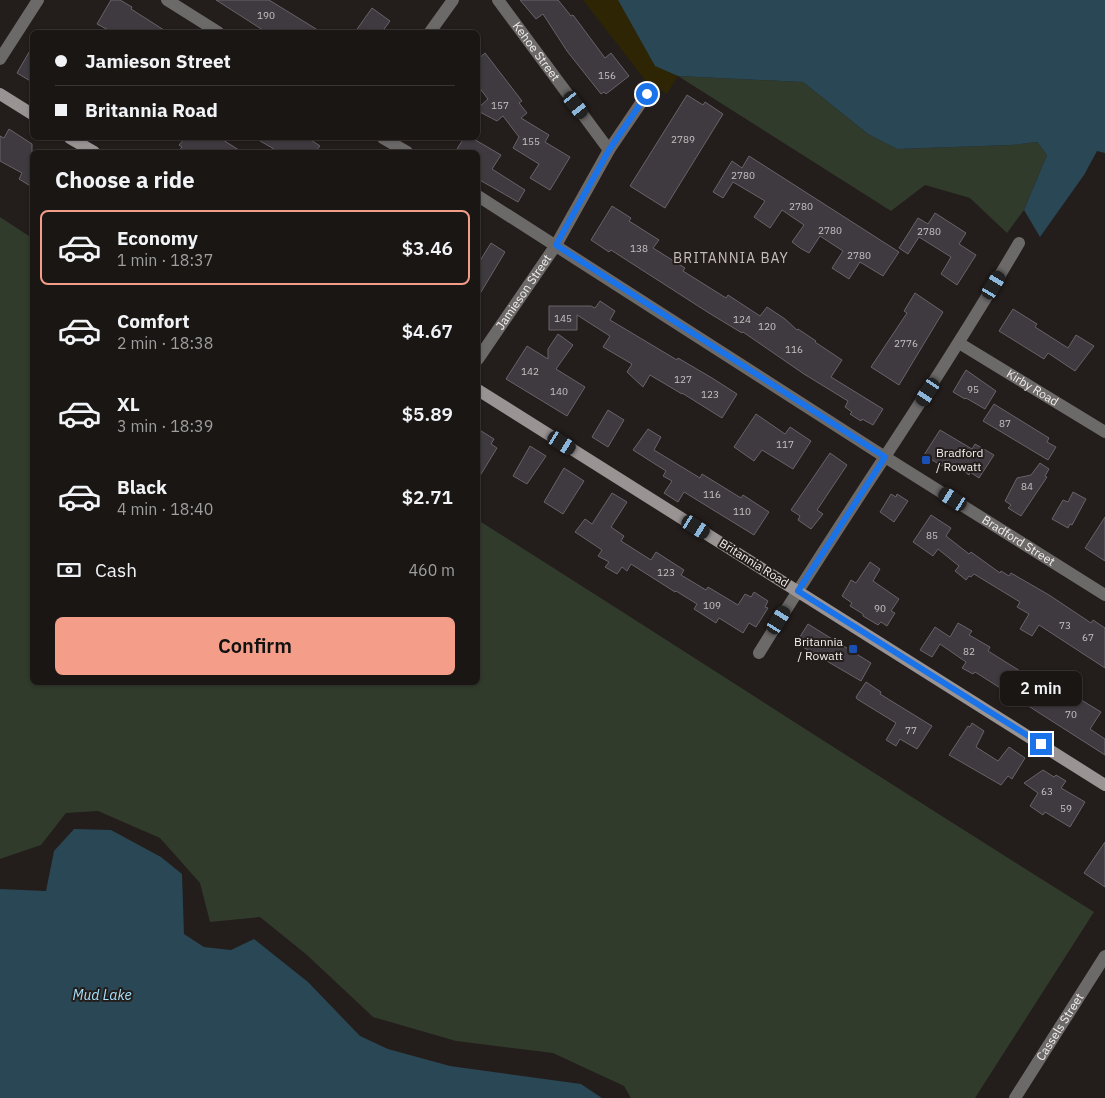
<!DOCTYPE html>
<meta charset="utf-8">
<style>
:root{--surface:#1a1614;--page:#231f1d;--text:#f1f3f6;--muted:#9f9fa0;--line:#383534;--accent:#f49e89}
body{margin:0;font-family:"IBM Plex Sans",sans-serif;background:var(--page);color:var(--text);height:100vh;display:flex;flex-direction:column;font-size:19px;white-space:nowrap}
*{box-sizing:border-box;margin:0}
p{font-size:16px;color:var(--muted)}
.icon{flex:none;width:28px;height:28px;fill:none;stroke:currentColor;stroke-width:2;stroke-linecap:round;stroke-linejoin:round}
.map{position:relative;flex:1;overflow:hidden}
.drawer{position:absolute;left:30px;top:150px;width:450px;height:535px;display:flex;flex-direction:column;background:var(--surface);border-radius:8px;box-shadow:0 1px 4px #0004,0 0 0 1px var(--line)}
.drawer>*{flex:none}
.hud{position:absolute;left:30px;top:30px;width:450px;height:110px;border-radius:8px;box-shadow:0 1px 4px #0004,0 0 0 1px var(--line);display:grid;align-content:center;height:110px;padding:0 25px;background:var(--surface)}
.end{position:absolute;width:22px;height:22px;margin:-11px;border:6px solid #1a73e8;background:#fff;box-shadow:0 0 0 2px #fff}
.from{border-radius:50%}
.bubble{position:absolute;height:35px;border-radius:8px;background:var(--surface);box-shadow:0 1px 4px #0004,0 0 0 1px var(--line);font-size:16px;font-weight:600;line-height:35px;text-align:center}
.car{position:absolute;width:15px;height:30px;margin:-15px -8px;border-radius:6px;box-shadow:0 0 4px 1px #0007;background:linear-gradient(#222 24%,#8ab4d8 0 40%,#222 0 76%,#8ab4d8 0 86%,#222 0)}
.hud b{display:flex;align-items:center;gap:18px;height:48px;font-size:19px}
.hud b+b{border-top:1px solid var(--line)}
.hud i{width:12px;height:12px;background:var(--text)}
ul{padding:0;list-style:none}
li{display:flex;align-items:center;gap:15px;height:75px;margin:0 10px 8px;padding:0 15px;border:2px solid transparent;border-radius:8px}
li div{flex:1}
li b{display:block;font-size:19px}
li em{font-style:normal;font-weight:600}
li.active{border-color:var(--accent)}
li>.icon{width:45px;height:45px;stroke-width:1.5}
h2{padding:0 25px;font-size:22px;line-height:60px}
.pay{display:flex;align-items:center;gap:12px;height:55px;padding:0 25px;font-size:19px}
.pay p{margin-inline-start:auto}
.primary-button{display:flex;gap:10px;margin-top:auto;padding:10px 25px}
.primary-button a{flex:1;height:58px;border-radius:8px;background:var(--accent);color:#111;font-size:20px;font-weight:600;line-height:58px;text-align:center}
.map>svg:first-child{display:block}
.green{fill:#303b2b}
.sand{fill:#2d2504}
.water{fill:#294754}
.building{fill:#3e3a40;stroke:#676369}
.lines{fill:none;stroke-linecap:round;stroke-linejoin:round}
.street{stroke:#6c6969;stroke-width:12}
.secondary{stroke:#999394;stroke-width:12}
.route{stroke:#1a73e8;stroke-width:6}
.transit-dot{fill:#1a4fb4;stroke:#231d1b;stroke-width:2}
.labels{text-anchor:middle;stroke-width:4;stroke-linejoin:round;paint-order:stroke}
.number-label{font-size:10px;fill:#c6c2c2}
.street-label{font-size:12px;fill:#f4efed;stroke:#231d1b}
.poi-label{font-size:12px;fill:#f4efed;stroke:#231d1b;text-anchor:start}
.neighbourhood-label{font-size:14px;letter-spacing:1px;fill:#c6bebb;stroke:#231d1b}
.water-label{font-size:14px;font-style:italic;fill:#a5e2fd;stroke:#231d1b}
</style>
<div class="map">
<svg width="1105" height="1098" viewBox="0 0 1105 1098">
<rect width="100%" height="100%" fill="#231d1b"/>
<path class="green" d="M678,76L803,82L868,134L897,149L1011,145L1037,142L1047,155L1024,210L1007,233L970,198L925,185L891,211Z
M0,217L32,238V682H478V520C683,650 888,783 1094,912L975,1098H631L624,1086L553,1053L456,1041L373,1017L307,955L260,917L210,922L200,883L160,838L98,811L66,813L41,845L0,859Z"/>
<path class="sand" d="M583,0H618L655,66L678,76L667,94L645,80Z"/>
<path class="water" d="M618,0H1105V153L1097,151L1084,175L1040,237L1024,210L1047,155L1037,142L1011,145L897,149L868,134L803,82L678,76L655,66Z
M74,829L111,830L161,857L182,874L184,934L204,947L231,950L254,939L308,982L360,1036L388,1049L450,1066L581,1084L602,1098H0V889L46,891L54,851Z"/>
<path class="building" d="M111,0H120L132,7L131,9L167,32H112L97,24Z
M216,0H269L321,32H266Z
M520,0H558L571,16L573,15L605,58L611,53L629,76L606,94L604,92L601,94L567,51L543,14L536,19Z
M372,8L390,21L382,32H355Z
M32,47V82L17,73Z
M485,53L522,101L519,103L527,113L521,118L549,135L545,142L570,157L550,190L530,178L539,164L513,148L519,137L503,116L497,121L478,111V108L488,99L478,86V59Z
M687,95L703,105L705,102L723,114L665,208L630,186Z
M9,129L32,144V187L19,179L22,173L0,161V136L4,138Z
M185,138H220L242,152H178L182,147L179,145Z
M255,138H308L320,146L315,152H279Z
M464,138H472L501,155L492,169L525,190L518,202L478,179V152H455Z
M749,156L899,252L883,276L860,262L849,279L832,268L843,251L820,236L809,253L800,248L792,242L804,225L782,210L770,228L754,217L765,201L733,182L723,198L713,192L732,161L742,168Z
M612,206L631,218L629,221L659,240L653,248L685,268L683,271L726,298L728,295L760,316L767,307L785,319L797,330L798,329L816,341L815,342L842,360L831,377L883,409L873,425L862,419L861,421L850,414L852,412L845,407L848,401L804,374L743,332L742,333L709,313L611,250L609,252L591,240Z
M935,213L966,233L959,244L976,255L957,285L941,274L951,257L919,237L908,254L899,248L918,218L928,224Z
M491,243L505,252L478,297V264Z
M915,293L943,312L899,385L871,367L907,313L904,311Z
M600,301L615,311L610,320L677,360L678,358L712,378L737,394L722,418L682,393V394L650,375L643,387L627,372L632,364L603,347L610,336L577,315V330H549V306H591L595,308Z
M1013,309L1037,324L1035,327L1068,348L1076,335L1094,346L1075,371L1048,353L1044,359L999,331Z
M558,334L573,345L556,369L585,387L567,416L506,379L527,346L548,359V349Z
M966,370L996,391L985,409L966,398L965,399L953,392Z
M994,404L1049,438L1047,442L1056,447L1048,460L983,421Z
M608,410L624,420L608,447L592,437Z
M756,414L785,434L790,427L811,441L793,469L762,450L754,461L734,447Z
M478,429L494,439L491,444L497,448L478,479Z
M648,429L661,437L654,450L700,478L702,474L741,498L743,495L769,512L754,535L684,492L678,502L664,493L672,481L663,476L666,471L633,450Z
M940,430L972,449L975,444L994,455L979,478L970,472L969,475L960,468L958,471L944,463L942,466L924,455Z
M530,446L546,456L527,484L513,476Z
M830,453L847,465L817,510L823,514L811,529L798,520L800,516L791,510Z
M1040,463L1049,469L1045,476L1047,477L1021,516L1008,508L1011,505L1005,501L1017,478L1031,475Z
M564,468L584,481L563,514L544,502Z
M1073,492L1086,499L1072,525L1070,524L1068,528L1052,519L1063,500L1068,502Z
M612,493L627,502L611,527L624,536L621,541L651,560L656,552L684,570L681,575L706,590L708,587L738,605L745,594L751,597L754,592L768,601L765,607L768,608L756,627L749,623L743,633L719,618L716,623L694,609L697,604L676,591L675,592L631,564L627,571L622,567L617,574L605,567L609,562L598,556L602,550L575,532L585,519L592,524Z
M891,494L896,497L897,494L908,501L894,522L880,512Z
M931,515L951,528L946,536L969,554L971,552L1000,573L1001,571L1009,576L1011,573L1049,595L1091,623L1093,620L1105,628V668L1039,625L1032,636L1020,629L1029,614L1017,607L1020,602L974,574L971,577L969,576L966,580L955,571L959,566L938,549L933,556L913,542Z
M1105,517V561L1085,548Z
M870,562L880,569L873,581L899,599L891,611L895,613L887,626L881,622L878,625L863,616V614L850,606L852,603L842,596L851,580L856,583Z
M958,623L972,631L969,635L990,647L988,651L1033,679L1037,673L1101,712L1090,729L1105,739V755L994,684L975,672L973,674L962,668L966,662L940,644L932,657L920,650L935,627L950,637Z
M808,624L871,663L861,681L796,643Z
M866,682L881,692L880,694L932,726L917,749L900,739L896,746L886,740L896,723L857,699L856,697Z
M972,723L984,731L976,747L998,761L1009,747L1025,758L1012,779L1008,776L1001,785L949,755L968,726L970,727Z
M1043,770L1054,777L1056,775L1066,781L1061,788L1085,802L1070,827L1045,812L1043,815L1030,806L1038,793L1024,783Z
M1105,842V887L1084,873Z"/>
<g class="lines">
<g class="street">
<path d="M167,0L218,32"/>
<path id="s1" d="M498,0L609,150"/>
<path d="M430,32L453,0"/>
<path d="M0,59L38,0"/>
<path d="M383,138L407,152"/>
<path id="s2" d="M478,196L885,457L1105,595"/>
<path id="s3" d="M959,343L1105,432"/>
<path id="s4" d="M478,359L556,245L609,150L647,94"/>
<path d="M759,653C844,515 937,383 1019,243"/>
<path id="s5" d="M1015,1098L1105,956"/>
</g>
<path class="secondary" d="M0,94L32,114
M70,138L94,152
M478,390L1105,785"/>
</g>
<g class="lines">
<path class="route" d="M647,94L609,150L556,245L885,457L798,591L1041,744"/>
</g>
<g class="transit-dot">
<rect x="921" y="455" width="10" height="10" rx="2.5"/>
<rect x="848" y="644" width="10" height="10" rx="2.5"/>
</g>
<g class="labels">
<g class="number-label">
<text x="266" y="19">190</text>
<text x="607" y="79">156</text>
<text x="500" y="109">157</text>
<text x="683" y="143">2789</text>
<text x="531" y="145">155</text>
<text x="743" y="179">2780</text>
<text x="801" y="210">2780</text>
<text x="830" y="234">2780</text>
<text x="929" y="235">2780</text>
<text x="639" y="252">138</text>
<text x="859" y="259">2780</text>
<text x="563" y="322">145</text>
<text x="742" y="323">124</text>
<text x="767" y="330">120</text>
<text x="906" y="347">2776</text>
<text x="794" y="353">116</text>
<text x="530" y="375">142</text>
<text x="683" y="383">127</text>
<text x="973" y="393">95</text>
<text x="559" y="395">140</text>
<text x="710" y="398">123</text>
<text x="1005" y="427">87</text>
<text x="785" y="448">117</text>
<text x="1027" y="490">84</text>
<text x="712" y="498">116</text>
<text x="742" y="515">110</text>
<text x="932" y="539">85</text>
<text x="666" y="576">123</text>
<text x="712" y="609">109</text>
<text x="880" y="612">90</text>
<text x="1065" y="629">73</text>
<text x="1088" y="641">67</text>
<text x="969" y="655">82</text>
<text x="1071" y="718">70</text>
<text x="911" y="734">77</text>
<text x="1047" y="795">63</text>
<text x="1066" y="812">59</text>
</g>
<g class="street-label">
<text dy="4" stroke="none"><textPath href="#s1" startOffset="64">Kehoe Street</textPath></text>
<text dy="4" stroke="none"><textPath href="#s4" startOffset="81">Jamieson Street</textPath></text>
<text dy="4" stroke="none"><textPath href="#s3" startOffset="86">Kirby Road</textPath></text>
<text dy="4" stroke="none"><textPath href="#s2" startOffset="641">Bradford Street</textPath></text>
<text transform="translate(754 563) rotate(32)" y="4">Britannia Road</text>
<text dy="4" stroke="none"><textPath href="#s5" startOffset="84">Cassels Street</textPath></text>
</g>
<g class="poi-label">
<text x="936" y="457">Bradford<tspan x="936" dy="14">/ Rowatt</tspan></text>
<text x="843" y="646" text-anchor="end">Britannia<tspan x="843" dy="14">/ Rowatt</tspan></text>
</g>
<g class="neighbourhood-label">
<text x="731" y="263">BRITANNIA BAY</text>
</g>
<g class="water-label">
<text x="102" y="1000">Mud Lake</text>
</g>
</g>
</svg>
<i class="end from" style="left:647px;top:94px"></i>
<i class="end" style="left:1041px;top:744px"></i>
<div class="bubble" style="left:1000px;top:671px;width:82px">2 min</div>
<i class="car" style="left:576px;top:105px;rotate:143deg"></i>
<i class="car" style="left:994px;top:285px;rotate:31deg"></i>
<i class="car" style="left:928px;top:392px;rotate:213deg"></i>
<i class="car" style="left:562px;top:443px;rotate:122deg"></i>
<i class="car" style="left:953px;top:499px;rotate:302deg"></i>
<i class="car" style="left:696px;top:527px;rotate:122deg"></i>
<i class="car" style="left:779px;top:620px;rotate:32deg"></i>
<div class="hud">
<b><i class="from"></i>Jamieson Street</b>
<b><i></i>Britannia Road</b>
</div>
<section class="drawer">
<h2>Choose a ride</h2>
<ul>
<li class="active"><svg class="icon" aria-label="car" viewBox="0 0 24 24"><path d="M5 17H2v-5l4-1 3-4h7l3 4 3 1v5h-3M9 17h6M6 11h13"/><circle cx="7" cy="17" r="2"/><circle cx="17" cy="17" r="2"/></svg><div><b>Economy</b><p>1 min · 18:37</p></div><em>$3.46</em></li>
<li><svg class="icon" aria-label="car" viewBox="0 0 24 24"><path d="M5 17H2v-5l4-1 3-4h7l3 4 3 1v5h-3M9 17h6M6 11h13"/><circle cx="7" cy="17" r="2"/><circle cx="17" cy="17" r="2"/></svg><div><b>Comfort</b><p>2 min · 18:38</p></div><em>$4.67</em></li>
<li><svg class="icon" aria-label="car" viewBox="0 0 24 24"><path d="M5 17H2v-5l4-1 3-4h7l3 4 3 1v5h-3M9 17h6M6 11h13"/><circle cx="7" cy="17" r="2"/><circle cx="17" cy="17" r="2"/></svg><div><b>XL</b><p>3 min · 18:39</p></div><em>$5.89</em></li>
<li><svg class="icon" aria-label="car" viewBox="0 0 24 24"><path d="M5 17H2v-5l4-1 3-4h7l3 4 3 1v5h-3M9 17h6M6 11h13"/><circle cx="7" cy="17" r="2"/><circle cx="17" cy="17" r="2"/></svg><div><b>Black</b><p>4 min · 18:40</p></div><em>$2.71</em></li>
</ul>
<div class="pay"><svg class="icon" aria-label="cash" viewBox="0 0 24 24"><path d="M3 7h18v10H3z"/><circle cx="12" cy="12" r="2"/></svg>Cash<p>460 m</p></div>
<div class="primary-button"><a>Confirm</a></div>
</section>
</div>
